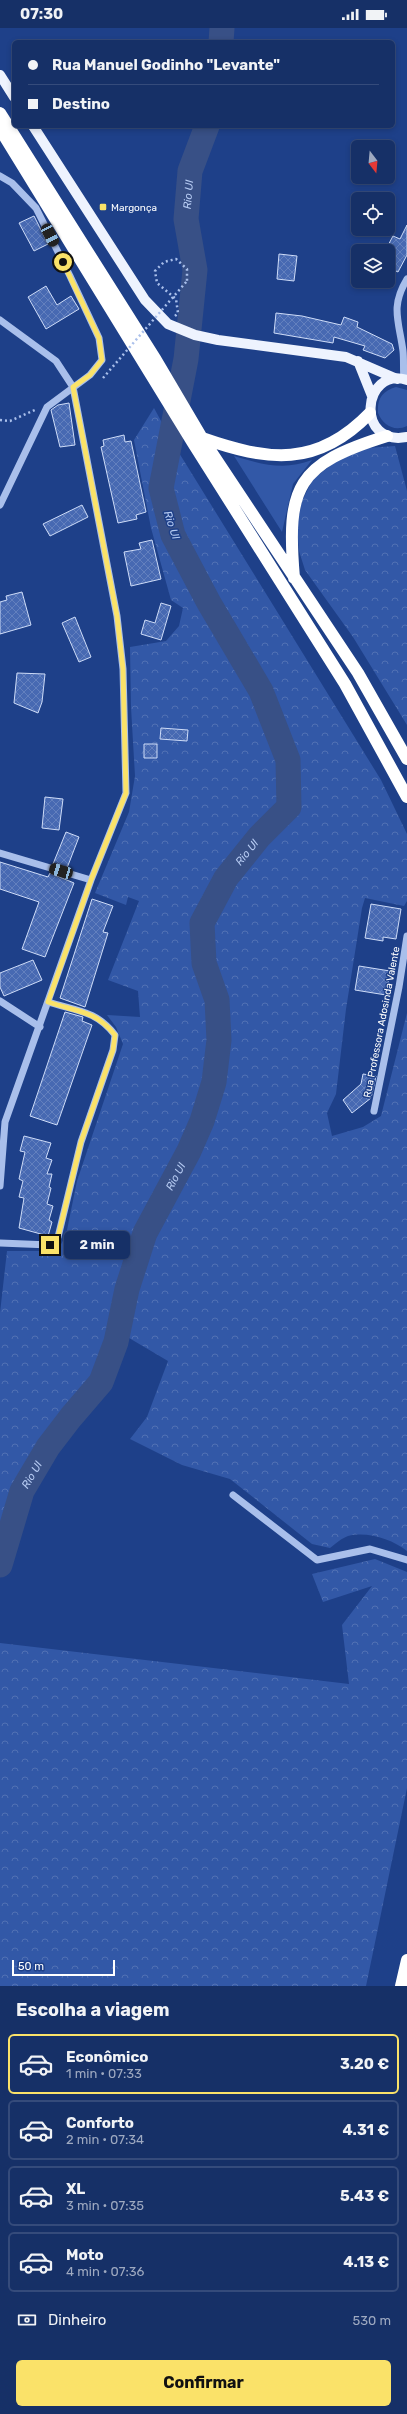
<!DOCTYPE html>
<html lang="pt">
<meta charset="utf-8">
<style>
:root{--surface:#163067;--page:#1f386d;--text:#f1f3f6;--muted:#9ea9c0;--line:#354b7b;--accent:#fae269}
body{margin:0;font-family:Rubik,sans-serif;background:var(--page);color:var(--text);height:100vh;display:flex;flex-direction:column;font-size:15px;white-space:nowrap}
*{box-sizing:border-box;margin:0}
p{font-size:13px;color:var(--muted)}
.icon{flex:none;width:22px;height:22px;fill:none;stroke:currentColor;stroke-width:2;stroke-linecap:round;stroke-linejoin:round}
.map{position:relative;height:1958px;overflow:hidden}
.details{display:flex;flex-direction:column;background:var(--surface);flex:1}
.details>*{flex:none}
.hud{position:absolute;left:12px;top:12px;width:383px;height:88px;border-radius:6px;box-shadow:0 2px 6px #0003,0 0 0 1px var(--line);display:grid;align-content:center;height:88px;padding:0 16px;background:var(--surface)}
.needle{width:26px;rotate:164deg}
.tools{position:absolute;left:351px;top:112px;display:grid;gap:8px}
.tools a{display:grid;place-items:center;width:44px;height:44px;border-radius:6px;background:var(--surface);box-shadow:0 2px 6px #0003,0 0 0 1px var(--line);font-size:20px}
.scale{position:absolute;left:12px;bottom:10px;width:103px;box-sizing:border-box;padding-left:4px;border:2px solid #fff;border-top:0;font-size:11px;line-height:14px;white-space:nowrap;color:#fff;-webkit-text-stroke:3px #1e4089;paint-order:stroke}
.end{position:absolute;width:18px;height:18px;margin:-9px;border:5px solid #fae269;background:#111;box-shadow:0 0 0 2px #111}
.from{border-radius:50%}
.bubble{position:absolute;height:28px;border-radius:6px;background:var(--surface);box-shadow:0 2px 6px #0003,0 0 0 1px var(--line);font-size:13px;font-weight:700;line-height:28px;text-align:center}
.car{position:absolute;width:12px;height:24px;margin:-12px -6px;border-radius:5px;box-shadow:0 0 3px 1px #0007;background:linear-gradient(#222 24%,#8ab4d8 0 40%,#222 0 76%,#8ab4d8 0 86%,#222 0)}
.hud b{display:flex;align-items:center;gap:14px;height:38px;font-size:15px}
.hud b+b{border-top:1px solid var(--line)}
.hud i{width:10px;height:10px;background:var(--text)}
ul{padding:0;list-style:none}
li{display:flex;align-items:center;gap:12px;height:60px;margin:0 8px 6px;padding:0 8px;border:2px solid var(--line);border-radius:6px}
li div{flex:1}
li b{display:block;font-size:15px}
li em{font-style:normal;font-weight:700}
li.current{border-color:var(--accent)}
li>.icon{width:36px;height:36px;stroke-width:1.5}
h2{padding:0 16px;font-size:18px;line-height:48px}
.pay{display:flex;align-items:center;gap:10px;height:44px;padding:0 16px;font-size:15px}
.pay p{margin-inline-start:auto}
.button{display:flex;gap:8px;margin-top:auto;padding:8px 16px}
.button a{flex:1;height:46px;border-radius:6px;background:var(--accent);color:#111;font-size:16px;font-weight:700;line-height:46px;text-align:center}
.status{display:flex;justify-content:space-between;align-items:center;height:28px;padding:0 20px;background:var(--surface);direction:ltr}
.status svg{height:11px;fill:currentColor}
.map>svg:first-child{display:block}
.grass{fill:#3258a7}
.forest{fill:url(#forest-crowns)}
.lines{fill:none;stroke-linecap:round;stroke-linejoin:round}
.river{stroke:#385086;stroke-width:25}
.building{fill:url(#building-cross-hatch);stroke:#cedcf8}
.path{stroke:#a9bfeb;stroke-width:2.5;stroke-dasharray:2 3;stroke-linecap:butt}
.minor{stroke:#a9bfeb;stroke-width:7}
.major{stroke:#eef3fe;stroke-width:10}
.highway{stroke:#fff;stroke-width:12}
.path-bridge{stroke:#a9bfeb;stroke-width:2.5;stroke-dasharray:2 3;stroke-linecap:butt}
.route{stroke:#fae269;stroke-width:5}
.poi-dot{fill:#fae269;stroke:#1e4089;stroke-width:1.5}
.labels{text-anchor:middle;stroke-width:3;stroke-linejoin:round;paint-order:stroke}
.poi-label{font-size:10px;fill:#fff;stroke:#1e4089;text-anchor:start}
.street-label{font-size:10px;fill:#fff;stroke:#1e4089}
.water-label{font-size:11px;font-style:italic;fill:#b5caf2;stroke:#1e4089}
</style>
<div class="status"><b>07:30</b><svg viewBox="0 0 49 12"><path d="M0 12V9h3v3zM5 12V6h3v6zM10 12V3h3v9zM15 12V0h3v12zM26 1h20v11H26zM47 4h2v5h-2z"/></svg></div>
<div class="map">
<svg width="407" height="1958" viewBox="0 0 407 1958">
<defs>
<pattern id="forest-crowns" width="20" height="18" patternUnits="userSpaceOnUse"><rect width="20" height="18" fill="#3258a7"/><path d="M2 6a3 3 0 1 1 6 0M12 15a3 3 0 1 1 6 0" fill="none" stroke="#5171b4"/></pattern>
<pattern id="building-cross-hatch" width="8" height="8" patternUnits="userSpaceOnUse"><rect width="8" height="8" fill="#4769b2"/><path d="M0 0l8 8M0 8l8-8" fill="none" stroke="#6380be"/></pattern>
</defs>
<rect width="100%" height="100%" fill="#1e4089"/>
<path class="grass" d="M396,359L407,362V398C394,404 383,397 378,385C377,371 382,363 396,359Z
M234,428C261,436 284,443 312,432L293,456L282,504Z"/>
<path class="forest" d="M154,380L167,404L160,439V461L169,504L185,538L265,684L279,721L284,745V774L277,787L249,813L225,844L199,894L202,944L214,976L212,1047L199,1089L131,1226L112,1313L98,1351L49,1409L22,1453L0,1515V1285L7,1223H49L59,1220L66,1207L77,1153L123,1016L116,999L107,987L140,989L138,963L108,952L139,873L128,869L126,877L95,865L129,784L135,748L131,679L130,619L166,613L179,598L183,580L171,572L151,500L134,412Z
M395,418L407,463V697L353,609L305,542L299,523L297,497L302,473L313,451L339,431L367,420Z
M176,420L381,752L407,806V873L404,878L365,870L362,880L346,981L336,1066L327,1085L332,1108L363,1099L381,1088L407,985V1523C392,1511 367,1503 348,1508C342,1510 335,1516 330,1520L312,1516L230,1451L182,1437L130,1411L147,1389L168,1333L124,1307L133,1266L152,1208L183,1148L220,1061L226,1007L225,974L211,934L213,889L236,849L295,783L293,730L275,683L206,558L174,493L167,458Z
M375,1531L407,1544V1760L366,1958H0V1615L349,1656L342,1597L372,1558L323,1574L312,1546Z"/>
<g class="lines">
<g class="river">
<path d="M221,14L222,0"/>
<path id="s1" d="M0,1537L22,1463L48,1419L71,1389L101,1354L116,1314L127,1261L145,1205L189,1123L202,1093L214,1054L219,1012L217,972L204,935L202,895L226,850L259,809L289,779L288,732L261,663L209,575L173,507L161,460L186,331L195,242L186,191L190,143L207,98"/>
</g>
</g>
<path class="building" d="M34,188L48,216L34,223L19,195Z
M407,197V227L398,244L388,239V223H385L393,208L400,211Z
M279,226L297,228L294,253L277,251Z
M46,258L57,277L71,268L79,281L46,301L28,269Z
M276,285L302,288L341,297L344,289L358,294L357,299L392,316L394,322L385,330L363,322L365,318L334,309L333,315L274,305Z
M69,375L75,417L60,419L51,382L58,377Z
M124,407L125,414L131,413L146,484L136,487L137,491L118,495L101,419L104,418L103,412Z
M82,477L88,489L50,508L43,496Z
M152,512L161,551L131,558L124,524L141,521L139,515Z
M22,564L31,597L0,606V574L7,572L6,568Z
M161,575L171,578L161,612L141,606L145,592L155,595Z
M75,589L91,629L79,634L62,595Z
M17,645L45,646L42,674L38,685L14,675Z
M161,700L188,702L187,713L160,711Z
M144,716H157V730H144Z
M45,769L63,771L59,802L42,800Z
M66,804L79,809L67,840L53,836Z
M0,834L48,849L50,845L74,855L45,929L22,921L39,874L0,861Z
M92,871L113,878L103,904L108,905L85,979L60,970Z
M371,876L401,881L396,911L383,909V913L365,910Z
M33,932L42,952L4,968L0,959V945Z
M359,938L390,943L386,967L355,962Z
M65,984L83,989L82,993L92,997L57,1097L30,1088Z
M363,1046L376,1048L371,1070L352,1085L343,1072L361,1056Z
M24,1108L51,1115L46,1130L52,1132L47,1146H52L49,1159L51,1160L47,1176L53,1178L49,1192L52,1194L48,1208L19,1200L24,1170L19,1169L23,1153L19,1151L25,1124L20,1123Z"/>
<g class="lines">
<path class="path" d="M175,288L178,285L176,271L157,255L155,243L164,234L176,231L187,241V253
M0,392L10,393L35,382"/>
<path class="minor" d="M0,148L12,155L36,180L70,248L99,310L102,332L90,347L47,379L0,477
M0,292L56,333L73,359L117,588L123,641L126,765L91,852L5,1094L0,1158
M404,351C403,342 404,332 403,323C399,293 390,279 407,251
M0,825L91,852
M0,973L40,999
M374,1083L399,959L407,908
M0,1215L50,1217L58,1209L81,1114L113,1022L115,1007C96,982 76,983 48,974
M233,1467L317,1532L370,1521L407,1532"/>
<path class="major" d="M0,47L14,69
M33,98L145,272L168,296L195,307L218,312L346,329L397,351
M358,333L372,368
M407,352C362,338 355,419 407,409"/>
<path class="highway" d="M0,85L156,332L202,410L358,645L407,731
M0,101L193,415L345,656L407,769
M202,410C268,433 317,440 370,385
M294,550C286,458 297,436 387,408
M401,1958L407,1932"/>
<path class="path-bridge" d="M103,350L187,253"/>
</g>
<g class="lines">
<path class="route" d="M50,1217L58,1209L81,1114L113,1022L115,1007C95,982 77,984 48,974L91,852L126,765L123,641L117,588L73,359L90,347L102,332L99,310L63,234"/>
</g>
<rect class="poi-dot" x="99" y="175" width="8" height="8" rx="2"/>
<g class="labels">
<g class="poi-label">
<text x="111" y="183">Margonça</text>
</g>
<g class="street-label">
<text transform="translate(381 994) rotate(-79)" y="4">Rua Professora Adosinda Valente</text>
</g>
<g class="water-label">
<text dy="4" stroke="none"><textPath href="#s1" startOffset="1488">Rio Ul</textPath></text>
<text transform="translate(172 497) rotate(72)" y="4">Rio Ul</text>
<text dy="4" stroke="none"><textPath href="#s1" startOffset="780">Rio Ul</textPath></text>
<text dy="4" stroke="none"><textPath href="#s1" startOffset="432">Rio Ul</textPath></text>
<text dy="4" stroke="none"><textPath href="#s1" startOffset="96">Rio Ul</textPath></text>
</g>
</g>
</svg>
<div class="tools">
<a><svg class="needle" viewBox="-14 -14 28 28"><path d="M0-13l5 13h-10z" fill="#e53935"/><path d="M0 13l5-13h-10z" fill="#9ea9c0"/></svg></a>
<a><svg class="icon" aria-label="locate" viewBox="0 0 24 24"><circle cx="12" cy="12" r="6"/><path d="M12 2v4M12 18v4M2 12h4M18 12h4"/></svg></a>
<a><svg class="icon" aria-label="layers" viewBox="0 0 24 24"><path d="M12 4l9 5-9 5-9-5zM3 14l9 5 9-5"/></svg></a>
</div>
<div class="scale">50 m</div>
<i class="end from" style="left:63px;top:234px"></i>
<i class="end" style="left:50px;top:1217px"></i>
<div class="bubble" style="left:64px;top:1203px;width:66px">2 min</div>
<i class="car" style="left:50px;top:207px;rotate:153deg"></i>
<i class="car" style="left:61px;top:843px;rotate:286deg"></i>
<div class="hud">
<b><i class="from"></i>Rua Manuel Godinho &quot;Levante&quot;</b>
<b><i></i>Destino</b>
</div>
</div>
<section class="details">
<h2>Escolha a viagem</h2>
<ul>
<li class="current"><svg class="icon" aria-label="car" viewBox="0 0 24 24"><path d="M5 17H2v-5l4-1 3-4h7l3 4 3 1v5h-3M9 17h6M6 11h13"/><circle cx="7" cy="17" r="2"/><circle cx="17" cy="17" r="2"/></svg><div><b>Econômico</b><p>1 min · 07:33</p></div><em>3.20 €</em></li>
<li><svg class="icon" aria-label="car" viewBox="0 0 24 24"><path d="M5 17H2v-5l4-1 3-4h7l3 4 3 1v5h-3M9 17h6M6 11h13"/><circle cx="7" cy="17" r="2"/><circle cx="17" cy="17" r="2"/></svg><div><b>Conforto</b><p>2 min · 07:34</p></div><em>4.31 €</em></li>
<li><svg class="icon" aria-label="car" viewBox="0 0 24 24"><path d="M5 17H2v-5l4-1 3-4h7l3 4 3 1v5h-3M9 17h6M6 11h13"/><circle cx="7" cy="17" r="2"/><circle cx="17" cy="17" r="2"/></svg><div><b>XL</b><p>3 min · 07:35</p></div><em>5.43 €</em></li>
<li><svg class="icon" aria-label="car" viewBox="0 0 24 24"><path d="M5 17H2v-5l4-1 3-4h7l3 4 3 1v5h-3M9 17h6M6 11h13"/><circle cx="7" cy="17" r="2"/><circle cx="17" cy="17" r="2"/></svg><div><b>Moto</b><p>4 min · 07:36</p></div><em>4.13 €</em></li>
</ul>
<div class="pay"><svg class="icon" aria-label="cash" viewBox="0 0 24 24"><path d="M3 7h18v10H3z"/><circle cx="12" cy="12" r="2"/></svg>Dinheiro<p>530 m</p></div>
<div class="button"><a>Confirmar</a></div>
</section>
